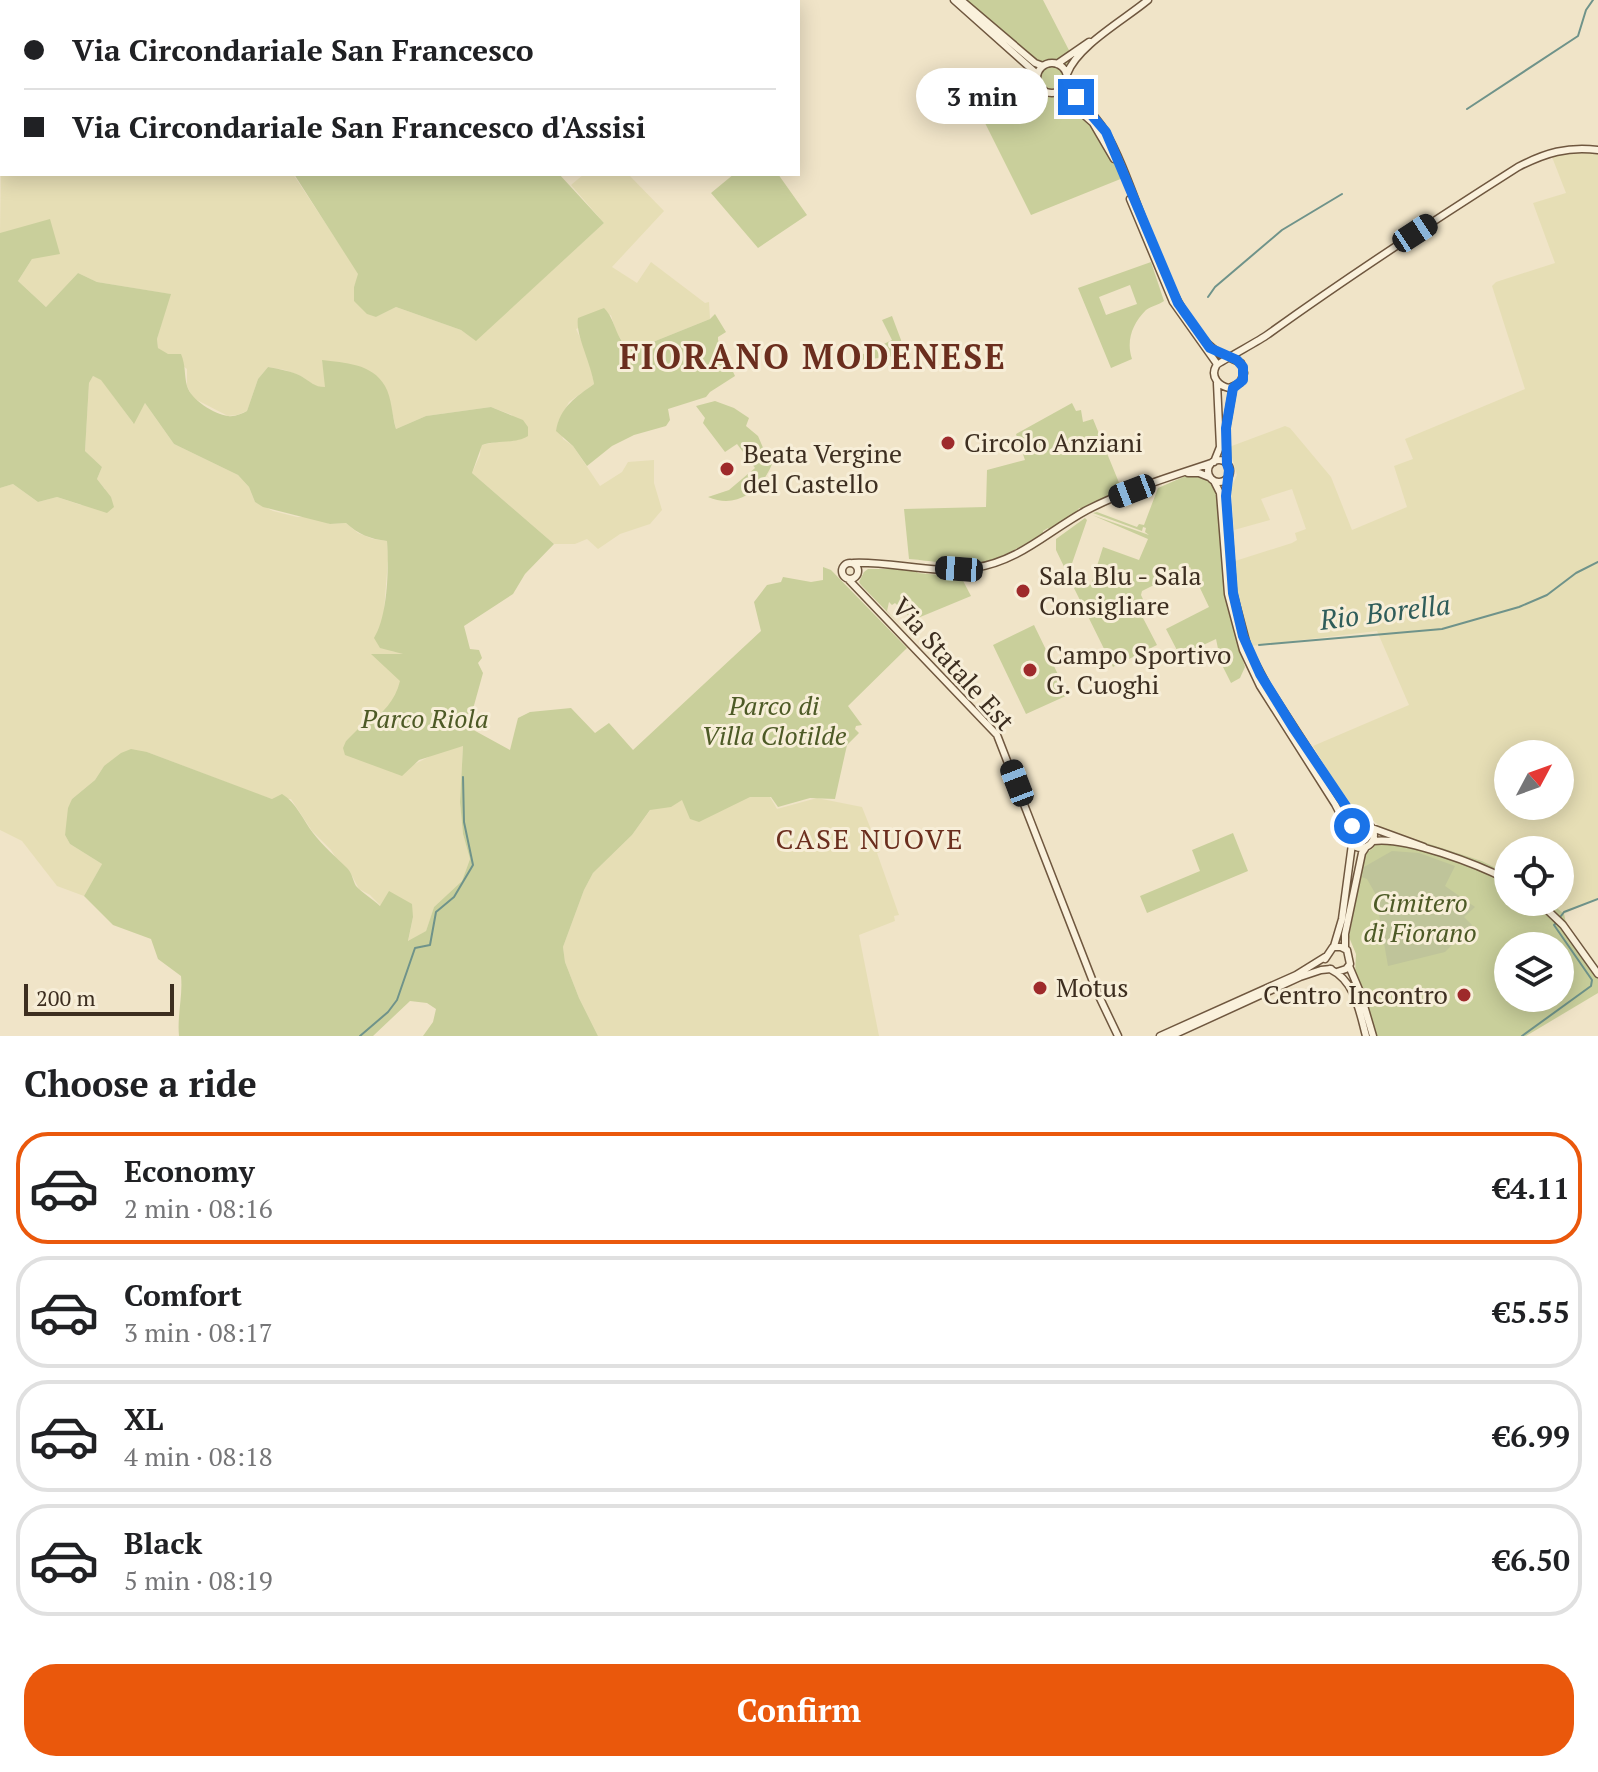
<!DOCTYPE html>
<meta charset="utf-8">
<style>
:root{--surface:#fff;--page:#f6f6f6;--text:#202124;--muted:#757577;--line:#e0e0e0;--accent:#ea580c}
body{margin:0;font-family:"PT Serif",serif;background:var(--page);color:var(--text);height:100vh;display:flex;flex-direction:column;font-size:30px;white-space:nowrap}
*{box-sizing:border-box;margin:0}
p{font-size:26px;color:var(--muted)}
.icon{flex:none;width:44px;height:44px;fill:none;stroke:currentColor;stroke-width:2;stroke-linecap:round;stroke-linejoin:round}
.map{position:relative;height:1036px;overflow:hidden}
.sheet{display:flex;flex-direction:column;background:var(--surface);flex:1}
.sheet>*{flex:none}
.guide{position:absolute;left:0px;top:0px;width:800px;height:176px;box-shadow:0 4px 20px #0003;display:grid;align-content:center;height:176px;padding:0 24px;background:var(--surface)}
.needle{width:52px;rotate:49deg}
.buttons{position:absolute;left:1494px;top:740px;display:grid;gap:16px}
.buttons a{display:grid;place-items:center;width:80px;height:80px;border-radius:50%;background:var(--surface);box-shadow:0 4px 20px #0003;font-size:40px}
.scale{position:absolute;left:24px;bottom:20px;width:150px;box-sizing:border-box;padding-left:8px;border:4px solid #3d2e20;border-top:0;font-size:22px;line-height:28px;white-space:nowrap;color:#3d2e20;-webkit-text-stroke:6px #f7eed8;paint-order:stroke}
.end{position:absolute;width:36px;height:36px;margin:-18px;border:10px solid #1a73e8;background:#fff;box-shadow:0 0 0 4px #fff}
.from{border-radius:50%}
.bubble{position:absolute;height:56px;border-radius:28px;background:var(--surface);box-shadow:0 4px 20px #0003;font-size:26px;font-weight:600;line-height:56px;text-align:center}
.car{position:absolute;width:24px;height:48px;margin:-24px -12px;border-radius:10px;box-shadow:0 0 6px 2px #0007;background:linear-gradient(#222 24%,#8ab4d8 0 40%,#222 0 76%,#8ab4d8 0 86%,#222 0)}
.guide b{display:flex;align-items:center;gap:28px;height:76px;font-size:30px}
.guide b+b{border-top:2px solid var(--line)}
.guide i{width:20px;height:20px;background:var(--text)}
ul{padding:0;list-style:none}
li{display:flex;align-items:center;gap:24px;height:112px;margin:0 16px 12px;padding:0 8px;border:4px solid var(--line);border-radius:32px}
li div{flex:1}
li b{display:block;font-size:30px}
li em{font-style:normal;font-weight:600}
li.current{border-color:var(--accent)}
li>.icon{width:72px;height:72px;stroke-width:1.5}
h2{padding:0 24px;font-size:36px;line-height:96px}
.action{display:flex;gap:16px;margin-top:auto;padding:16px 24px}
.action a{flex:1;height:92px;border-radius:32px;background:var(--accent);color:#fff;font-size:32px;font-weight:600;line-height:92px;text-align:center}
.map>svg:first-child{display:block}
.farmland{fill:#e6deb5;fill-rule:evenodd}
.green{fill:#c9cf9b;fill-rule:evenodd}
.cemetery{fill:#bfc49a}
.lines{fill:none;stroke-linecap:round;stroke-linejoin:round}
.stream{stroke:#6f938a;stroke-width:2}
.secondary-casing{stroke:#6f573f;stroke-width:9}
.secondary{stroke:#faf1dc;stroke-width:6}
.route{stroke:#1a73e8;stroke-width:10}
.poi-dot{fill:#9e2a2b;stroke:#f7eed8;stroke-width:3}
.labels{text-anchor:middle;stroke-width:6;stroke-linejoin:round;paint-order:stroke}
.poi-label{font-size:26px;fill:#3d2e20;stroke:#f7eed8;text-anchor:start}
.street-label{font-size:26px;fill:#3d2e20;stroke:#f7eed8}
.park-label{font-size:26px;font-style:italic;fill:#4d5a26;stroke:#f7eed8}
.water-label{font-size:28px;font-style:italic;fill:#2f5d5a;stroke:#f7eed8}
.neighbourhood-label{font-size:28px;letter-spacing:2px;fill:#6b2e1e;stroke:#f7eed8}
.district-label{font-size:34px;font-weight:bold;letter-spacing:2px;fill:#6b2e1e;stroke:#f7eed8}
</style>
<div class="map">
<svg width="1598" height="1036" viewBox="0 0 1598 1036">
<rect width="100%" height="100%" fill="#f0e4c8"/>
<path class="farmland" d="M2,104V174H293L359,274L354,287L376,317L396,307L461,330L476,340L604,223L571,185L584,174H628L664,211L612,267L637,283L651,262L705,303L709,302L710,319L633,350L626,347L616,332L611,315L576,329L589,357L594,384L569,402L558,422L563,439L573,446L600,486L622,472L628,462L654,460V483L662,510L650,524L620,534L598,549L587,539L575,544H554L472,473L480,455L481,445L507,440L512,415L491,407L426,416L396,429L389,398L322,360L326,387H317L301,376L285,370L268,367L258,379L247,411L237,415L228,416L193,398L187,386V369L158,348L157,339L170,294L97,282L78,273L46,307L18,281L32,259L0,233Z
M1588,151L1598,153V898L1564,914L1550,902H1560V850H1508V874L1482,861L1384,829L1352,805L1334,781L1313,746L1409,705L1377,631L1251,646L1237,603L1235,561L1292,543L1297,540L1295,533L1306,529L1292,489L1261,499L1270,520L1234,530L1231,488L1237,475L1229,447L1285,426L1290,428L1331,477L1352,530L1407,507L1394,466L1413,459L1405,439L1525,389L1492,286L1496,282L1555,263L1533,203L1566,193L1552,157L1566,152ZM1508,754H1560V806H1508Z
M93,376L101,379L133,423L145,403L174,444L238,475L249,487L255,502L273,511L297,517H312L330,524L346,523L358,533L373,539L387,541L388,559L383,624L391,651L404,653L401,697L346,741L411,766L442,750L463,746L460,802L463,834L470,859L462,881L434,907L426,931L408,942L413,917L381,906L370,895L359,889L349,870L340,864L331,850L312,831L291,799H272L260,795L147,752L104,766L95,780L72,799L65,835L70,844L102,864L84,896L57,886L22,841L0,830V488L13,484L38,502L57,497L81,505L105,489L97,479L102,467L85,451L89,383Z
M766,790L777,809L817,798L862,807L880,852L877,853L899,915L894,916L895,921L859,935L879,1036H598L579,998L565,962L563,947L584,890L593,873L632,835L651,809L683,799Z"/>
<path class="green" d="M0,0H397L399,2H2L0,105Z
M957,0H1043L1073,58L1062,72L1073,98L1094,120L1123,178L1031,215L983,119L1041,79L1042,74Z
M294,174H559L604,223L476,341L461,330L396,307L376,317L367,314L354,301V287L358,274Z
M734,174H778L807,215L758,248L711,193Z
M50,219L60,254L32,259L18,281L46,307L78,273L97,282L171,294L157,339L158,348L168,354H181C186,366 184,375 187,386C191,400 214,414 228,416C235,417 241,414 247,411L258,379L268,367C279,369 291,371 301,376C311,382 314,387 325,387L322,360C344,363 372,363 385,386C392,398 392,416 396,429L426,416L491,407L523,420L528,427V436C516,444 496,440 482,445L472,473L554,544L525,574L513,594L464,626L470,649L479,650L482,658L478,663L483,673L468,727L510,750L518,718L530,712L571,708L595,733L609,723L633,750L761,631L754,602L767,585L781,582L783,577L811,582L823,580V567L831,570L907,648L848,706L862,725L856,726L855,729L859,733L847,745L835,799L810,798L778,807L771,797H750L699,822L690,819L682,800L671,807L650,810L632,835L593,873L584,890L563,947L565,962L579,998L598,1036H423L433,1022L436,1009L427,1003L410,1001L373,1036H179C177,1015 183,996 181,976L158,959L151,939L113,925L84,896L102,864L70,844L65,835L68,808L72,799L95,780L104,766L121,753L131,749L147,752L272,799L282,794C296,802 303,820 313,833C323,846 336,857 348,869C352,873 353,881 356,886C362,893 373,899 380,906L389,891L412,904L413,917L408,941L426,931L434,907L462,881L470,859L463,834L460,802L463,746L419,760L402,776L345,755L343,748L346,741L364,723L367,725C383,713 395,701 400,681L371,654H403L380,648L374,638C388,616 389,567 387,541C370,539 358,534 346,523L330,524L263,507L255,502L249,487L238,475L174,444L145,403L134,424L101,380L93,376L89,383L85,451L102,467L97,479L111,497L114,507L107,513L57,497L38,502L13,484L0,488V233Z
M1151,262L1164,301C1159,305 1151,306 1146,310C1132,324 1126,341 1132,359L1111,368L1078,288ZM1130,285L1137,304L1106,315L1099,297Z
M604,308C617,321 615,343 633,350L710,319L715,314L726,332L718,337V340L735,376L710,392L706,397L668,409L670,420L666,426L634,435L612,446L587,466L573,446L556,431C560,407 576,397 594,384C591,363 575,334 578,318Z
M892,316L901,340L903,355L854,361L853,359L892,340L882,320Z
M715,401L734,408L749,418L746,426L758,436L767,457L775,456C766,486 740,511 708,497L729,490L755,468L737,444L725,452L703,423L705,418L696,406Z
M1072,403L1076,411L1081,410L1083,422L1093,419L1122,490L1112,492V494L1082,509L1079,508L1076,513L1049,530L1048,528L1043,531V533C1021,547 999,560 973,564C959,566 925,560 909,559L904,509L986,507L987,470L1025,460L1016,434Z
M1197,474L1213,485L1218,494L1228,610L1245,667L1240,678L1231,683L1221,663L1216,639L1180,656L1166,629L1209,607L1190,567L1142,591L1141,595L1149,612L1143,618L1157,645L1113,667L1071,582L1073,579L1091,585L1103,547L1139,560L1148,539L1092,515L1149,535L1145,532L1146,528L1143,527L1142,531L1093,513L1097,512L1137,527L1139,524L1144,525L1158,488L1188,475Z
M1085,518L1087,520L1068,575L1056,550V539Z
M868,569H914L918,573L951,576L952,572L959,573L971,596L913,620L895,603L892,605L889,602L887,611L900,625L861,585L859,582L864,572Z
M1034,625L1068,695L1026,714L993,645Z
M1384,829L1482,861L1508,874V902H1550L1564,914L1568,931L1598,973V993L1526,1036H1377L1355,973L1356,954L1349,937L1365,854L1373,848ZM1508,946H1560V998H1508Z
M1233,833L1248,871L1147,913L1140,896L1200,871L1192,850Z"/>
<path class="cemetery" d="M1392,851L1419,853L1455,866L1445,886L1475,907L1464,917L1472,925L1445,952L1388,966L1377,903L1379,900L1367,879L1362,877L1364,867Z"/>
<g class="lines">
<path class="stream" d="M1467,109L1578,36L1586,10L1593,0
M1208,297L1215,287L1282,230L1342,194
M1259,645L1442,629L1519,607L1547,595L1576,573L1598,562
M1561,916L1564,912L1598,899
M360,1036L388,1012L397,1000L415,948L430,945L436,912L454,897L473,865L464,822L463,777
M1522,1036L1591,986L1592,980L1554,925L1555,924"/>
<g class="secondary-casing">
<path id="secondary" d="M498,0L499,2
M954,0L1037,74
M961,0L1035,63L1043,66
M695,2V0
M700,2V0
M1037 78a15 15 0 1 1 30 0a15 15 0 1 1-30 0Z
M1057,64L1089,42
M1067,74C1077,46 1124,20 1148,0
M1066,84C1078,100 1094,113 1105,131C1139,187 1169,333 1228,358
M1058,92L1093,123L1114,159
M1020,93L1036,79
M1130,199L1173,302L1217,364
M1230,358L1241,363L1244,373L1240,383L1229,388C1219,386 1210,377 1216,366C1217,363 1259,341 1267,335C1349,276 1433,221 1518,167C1545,153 1568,146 1598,150
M1208 471a11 11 0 1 1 22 0a11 11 0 1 1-22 0Z
M1214,462L1220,447L1217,383
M1227,464L1226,428L1233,388
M1188,473H1199L1209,477
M1228,477L1226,496L1233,593L1248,649L1268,687L1330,783L1350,812L1362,822
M1214,481L1220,493L1228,594L1243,650L1260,686L1335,804L1349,831
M842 571a8 8 0 1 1 16 0a8 8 0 1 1-16 0Z
M853,563C891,561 936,575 974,568C1020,561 1048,531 1087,510C1126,490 1170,477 1211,463
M848,579L997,735L1097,992L1118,1036
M1348 835a13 13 0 1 1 26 0a13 13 0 1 1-26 0Z
M1372,828L1424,847
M1373,841C1405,836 1479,865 1508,880
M1539,902L1563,925L1598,974
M1334,946L1342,919L1352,844
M1345,949V934L1362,853L1366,847
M1325,959L1333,947H1341L1347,950L1350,964L1346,969L1337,972
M1349,966L1360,992L1373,1036
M1330,969C1355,981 1359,1010 1366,1036
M1160,1036L1296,975L1325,957
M1171,1036L1300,977L1321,970L1331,969"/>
</g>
<use href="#secondary" class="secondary"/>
</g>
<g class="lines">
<path class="route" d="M1076,97L1106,132L1178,303L1210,348L1237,360L1243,367V380L1233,388L1226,428L1227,464L1229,470L1226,496L1233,593L1243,636L1260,674L1294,729L1350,812L1362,822L1352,826"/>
</g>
<g class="poi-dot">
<circle cx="948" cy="443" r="8"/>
<circle cx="727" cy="469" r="8"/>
<circle cx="1023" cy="591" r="8"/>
<circle cx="1030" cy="670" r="8"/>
<circle cx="1040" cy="988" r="8"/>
<circle cx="1464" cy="995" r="8"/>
</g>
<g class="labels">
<g class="poi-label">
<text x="964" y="452">Circolo Anziani</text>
<text x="743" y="463">Beata Vergine<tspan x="743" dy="30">del Castello</tspan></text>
<text x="1039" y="585">Sala Blu - Sala<tspan x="1039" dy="30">Consigliare</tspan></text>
<text x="1046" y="664">Campo Sportivo<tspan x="1046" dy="30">G. Cuoghi</tspan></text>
<text x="1056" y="997">Motus</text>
<text x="1448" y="1004" text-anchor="end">Centro Incontro</text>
</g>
<g class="street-label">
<text transform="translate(953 664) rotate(48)" y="9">Via Statale Est</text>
</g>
<g class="park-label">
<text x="774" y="715">Parco di<tspan x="774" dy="30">Villa Clotilde</tspan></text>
<text x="425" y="728">Parco Riola</text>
<text x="1420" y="912">Cimitero<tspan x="1420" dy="30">di Fiorano</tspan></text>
</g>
<g class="water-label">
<text transform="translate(1385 612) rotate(-7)" y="10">Rio Borella</text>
</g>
<g class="neighbourhood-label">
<text x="870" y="849">CASE NUOVE</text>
</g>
<g class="district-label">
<text x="813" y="369">FIORANO MODENESE</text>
</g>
</g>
</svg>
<div class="buttons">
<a><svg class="needle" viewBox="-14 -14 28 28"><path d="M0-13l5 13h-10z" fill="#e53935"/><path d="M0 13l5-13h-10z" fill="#757577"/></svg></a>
<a><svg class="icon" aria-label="locate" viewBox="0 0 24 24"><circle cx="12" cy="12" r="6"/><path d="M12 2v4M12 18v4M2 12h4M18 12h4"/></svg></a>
<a><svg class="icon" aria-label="layers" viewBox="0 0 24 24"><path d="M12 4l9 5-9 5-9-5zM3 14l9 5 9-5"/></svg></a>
</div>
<div class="scale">200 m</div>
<i class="end from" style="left:1352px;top:826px"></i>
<i class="end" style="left:1076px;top:97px"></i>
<div class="bubble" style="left:916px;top:68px;width:132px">3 min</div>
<i class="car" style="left:1415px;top:233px;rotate:57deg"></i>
<i class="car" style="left:1132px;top:491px;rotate:249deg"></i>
<i class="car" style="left:959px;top:569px;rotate:274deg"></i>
<i class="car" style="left:1017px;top:783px;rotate:339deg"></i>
<div class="guide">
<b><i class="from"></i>Via Circondariale San Francesco</b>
<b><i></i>Via Circondariale San Francesco d'Assisi</b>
</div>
</div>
<section class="sheet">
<h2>Choose a ride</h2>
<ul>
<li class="current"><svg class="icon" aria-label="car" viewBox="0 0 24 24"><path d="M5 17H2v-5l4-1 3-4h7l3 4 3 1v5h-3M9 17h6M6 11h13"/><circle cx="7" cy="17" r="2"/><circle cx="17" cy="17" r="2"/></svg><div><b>Economy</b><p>2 min · 08:16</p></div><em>€4.11</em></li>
<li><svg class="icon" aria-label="car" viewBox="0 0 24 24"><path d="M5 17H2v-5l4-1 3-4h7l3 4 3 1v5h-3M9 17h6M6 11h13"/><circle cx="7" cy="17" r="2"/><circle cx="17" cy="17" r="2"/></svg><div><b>Comfort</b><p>3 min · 08:17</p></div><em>€5.55</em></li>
<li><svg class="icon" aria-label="car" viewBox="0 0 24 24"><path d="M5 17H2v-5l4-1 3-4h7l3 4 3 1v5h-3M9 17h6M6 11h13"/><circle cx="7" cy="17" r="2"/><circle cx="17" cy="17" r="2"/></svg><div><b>XL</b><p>4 min · 08:18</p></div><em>€6.99</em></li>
<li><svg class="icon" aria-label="car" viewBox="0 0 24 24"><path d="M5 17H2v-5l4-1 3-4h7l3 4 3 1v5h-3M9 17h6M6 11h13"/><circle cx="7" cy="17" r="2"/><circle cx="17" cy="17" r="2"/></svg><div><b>Black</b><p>5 min · 08:19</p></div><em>€6.50</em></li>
</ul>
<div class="action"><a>Confirm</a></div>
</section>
